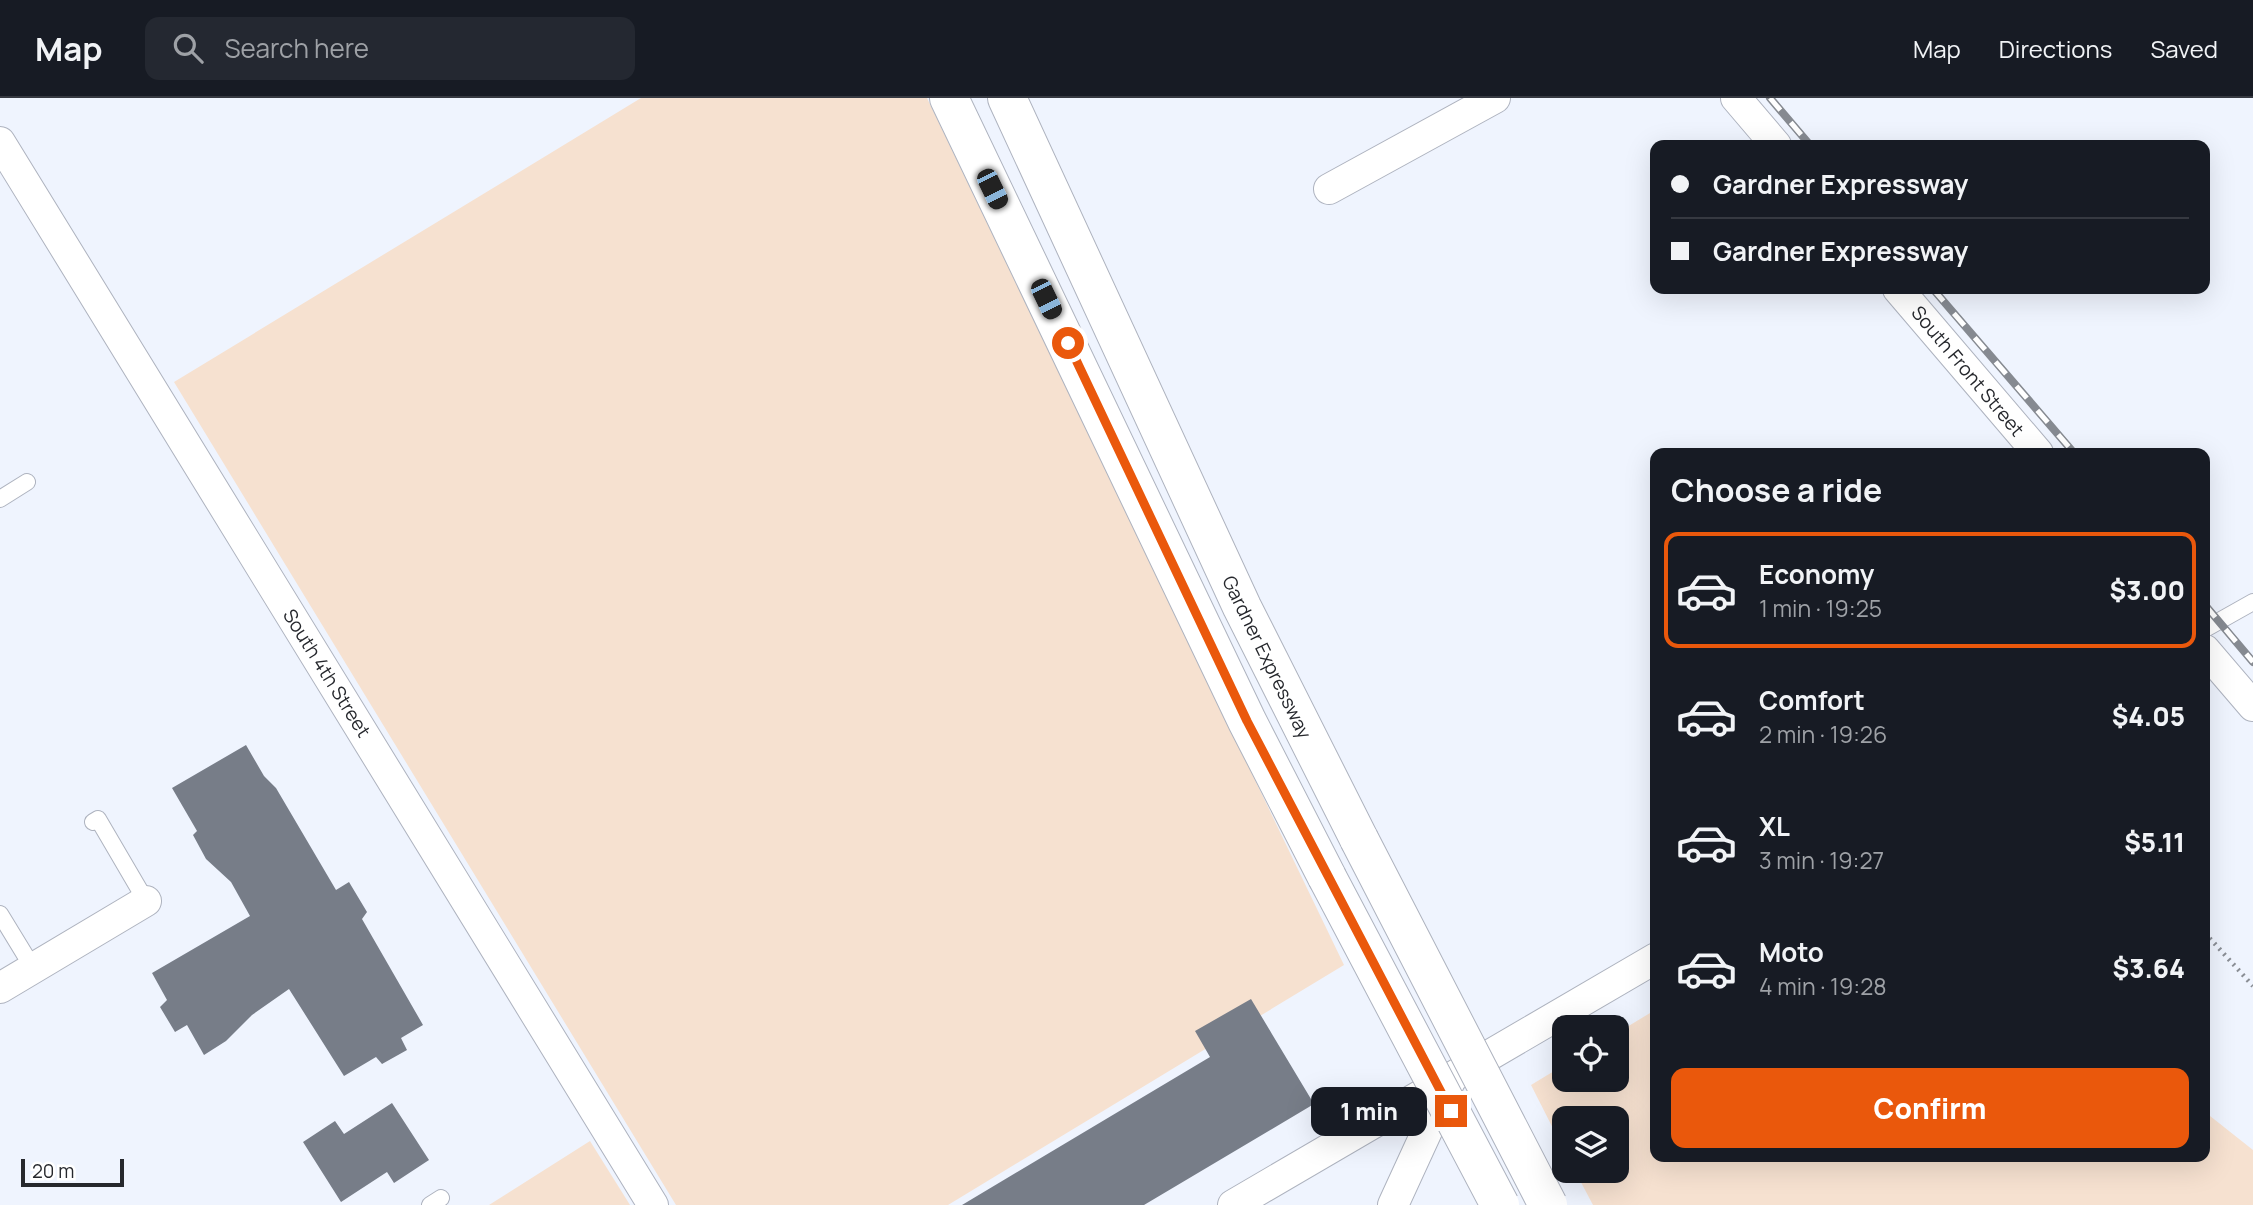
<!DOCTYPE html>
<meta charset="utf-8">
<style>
:root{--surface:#171b24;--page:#242831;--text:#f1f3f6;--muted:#9ea1a6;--line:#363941;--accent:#ea580c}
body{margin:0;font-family:Manrope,sans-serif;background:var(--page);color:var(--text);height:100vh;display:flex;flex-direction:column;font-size:26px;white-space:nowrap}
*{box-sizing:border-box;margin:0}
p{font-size:23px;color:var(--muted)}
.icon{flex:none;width:38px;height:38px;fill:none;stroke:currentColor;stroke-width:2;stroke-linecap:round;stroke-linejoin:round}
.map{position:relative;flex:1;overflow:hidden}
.panel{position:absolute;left:1650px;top:350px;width:560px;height:714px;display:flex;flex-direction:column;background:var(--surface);border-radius:14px;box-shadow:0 7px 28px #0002}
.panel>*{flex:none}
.hud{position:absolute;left:1650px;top:42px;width:560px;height:154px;border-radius:14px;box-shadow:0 7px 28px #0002;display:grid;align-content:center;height:154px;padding:0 21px;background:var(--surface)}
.buttons{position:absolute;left:1552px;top:917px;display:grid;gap:14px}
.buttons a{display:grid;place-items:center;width:77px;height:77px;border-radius:14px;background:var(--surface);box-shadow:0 7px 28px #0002;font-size:35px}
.scale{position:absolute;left:21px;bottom:18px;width:103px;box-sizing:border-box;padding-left:7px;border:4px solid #26282d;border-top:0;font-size:19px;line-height:24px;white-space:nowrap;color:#26282d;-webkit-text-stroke:5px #fff;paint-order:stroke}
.end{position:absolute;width:32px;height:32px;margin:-16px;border:9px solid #ea580c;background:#fff;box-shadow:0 0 0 4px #fff}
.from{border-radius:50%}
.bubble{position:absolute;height:49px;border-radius:14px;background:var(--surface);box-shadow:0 7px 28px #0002;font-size:23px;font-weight:800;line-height:49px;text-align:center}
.car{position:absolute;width:21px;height:42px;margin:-21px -10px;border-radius:9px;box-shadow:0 0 5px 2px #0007;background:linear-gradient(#222 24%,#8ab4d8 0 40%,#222 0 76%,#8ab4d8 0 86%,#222 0)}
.hud b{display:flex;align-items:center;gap:24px;height:66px;font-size:26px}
.hud b+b{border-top:2px solid var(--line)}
.hud i{width:18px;height:18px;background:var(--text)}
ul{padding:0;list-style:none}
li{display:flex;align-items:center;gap:21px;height:116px;margin:0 14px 10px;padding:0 7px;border:4px solid transparent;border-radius:14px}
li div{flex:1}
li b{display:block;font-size:26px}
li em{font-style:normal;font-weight:800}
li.current{border-color:var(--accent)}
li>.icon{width:63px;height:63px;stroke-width:1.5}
h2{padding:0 21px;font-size:32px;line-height:84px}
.button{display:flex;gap:14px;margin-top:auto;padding:14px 21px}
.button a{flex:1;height:80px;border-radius:14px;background:var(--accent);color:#fff;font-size:28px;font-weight:800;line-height:80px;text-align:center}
header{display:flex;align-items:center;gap:42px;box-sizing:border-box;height:98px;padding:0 35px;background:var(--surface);border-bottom:2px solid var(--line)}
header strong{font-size:33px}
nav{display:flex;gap:38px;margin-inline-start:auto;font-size:24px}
.search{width:490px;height:63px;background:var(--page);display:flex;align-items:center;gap:18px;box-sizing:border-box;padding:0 24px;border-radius:14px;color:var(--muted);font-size:26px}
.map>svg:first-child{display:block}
.green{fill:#f6e1d0}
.building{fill:#777d88}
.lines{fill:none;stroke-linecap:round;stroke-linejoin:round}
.lane-casing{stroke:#aeb3bf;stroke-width:18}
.street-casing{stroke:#aeb3bf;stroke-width:32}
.secondary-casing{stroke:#aeb3bf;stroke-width:40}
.path{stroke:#8a8e95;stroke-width:4.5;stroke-dasharray:2 5;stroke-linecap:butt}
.lane{stroke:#fff;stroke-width:16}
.street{stroke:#fff;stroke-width:30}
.secondary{stroke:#fff;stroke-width:38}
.rail-casing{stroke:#868a91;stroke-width:8}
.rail{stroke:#fff;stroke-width:5;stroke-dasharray:16;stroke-linecap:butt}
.secondary-bridge-casing{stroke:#aeb3bf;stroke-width:40;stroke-linecap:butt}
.secondary-bridge{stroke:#fff;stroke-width:38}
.route{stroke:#ea580c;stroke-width:9}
.labels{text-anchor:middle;stroke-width:5;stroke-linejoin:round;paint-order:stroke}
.street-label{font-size:19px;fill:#26282d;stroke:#fff}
</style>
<header>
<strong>Map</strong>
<div class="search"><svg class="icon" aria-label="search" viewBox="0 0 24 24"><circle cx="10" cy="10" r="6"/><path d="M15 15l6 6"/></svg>Search here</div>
<nav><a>Map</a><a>Directions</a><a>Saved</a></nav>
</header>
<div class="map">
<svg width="2253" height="1107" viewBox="0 0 2253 1107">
<rect width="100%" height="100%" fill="#eff4fe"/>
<path class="green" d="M641,0H927L1344,867L948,1107H676L174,284Z
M1655,912L1656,1059H2205V1014L2253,1052V1107H1593L1575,1073H1617V1020H1564V1052L1531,987L1564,967V982H1617V935Z
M590,1043L630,1107H489Z"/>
<path class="building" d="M246,647L264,678L276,690L336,792L349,784L367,814L362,821L423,927L401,940L407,952L382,966L376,959L344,978L289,891L252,917L226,943L204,957L187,927L175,934L160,909L167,902L152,875L250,818L231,784L206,761L193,737L197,733L172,690Z
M1251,901L1314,1006L1144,1107H962L1210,959L1195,933Z
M392,1005L429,1062L394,1085L387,1074L341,1104L303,1044L335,1023L344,1036Z"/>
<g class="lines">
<g class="lane-casing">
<path id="lane" d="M0,401L27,384
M2205,531L2253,504
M93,724L98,721L146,803
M0,816L33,870
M430,1107L441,1100"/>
</g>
<g class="street-casing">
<path id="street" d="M1736,0L1776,47
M0,44L653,1107
M1329,91L1495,0
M1898,191L2038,355
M2205,552L2253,608
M0,890L146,803
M1233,1107L1656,860
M1393,1107L1450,983"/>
</g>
<g class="secondary-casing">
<path id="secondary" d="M949,0L1247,623L1327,779
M1007,0L1242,509L1359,741"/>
</g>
<path class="path" d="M2205,835L2253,888"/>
<use href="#lane" class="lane"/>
<use href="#street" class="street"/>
<use href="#secondary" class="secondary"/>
<g class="rail-casing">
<path id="rail" d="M1770,0L1810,47
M1933,191L2074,355
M2205,507L2253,564"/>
</g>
<use href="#rail" class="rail"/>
<g class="secondary-bridge-casing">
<path id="secondary-bridge" d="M1359,741L1548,1107
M1327,779L1500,1107"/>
</g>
<use href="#secondary-bridge" class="secondary-bridge"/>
</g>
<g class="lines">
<path class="route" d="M1068,245L1247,623L1451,1013"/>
</g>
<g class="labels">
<g class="street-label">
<text transform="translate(1968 273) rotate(50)" y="7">South Front Street</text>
<text transform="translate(1267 559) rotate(64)" y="7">Gardner Expressway</text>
<text transform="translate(327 575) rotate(58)" y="7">South 4th Street</text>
</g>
</g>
</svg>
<div class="buttons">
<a><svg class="icon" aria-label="locate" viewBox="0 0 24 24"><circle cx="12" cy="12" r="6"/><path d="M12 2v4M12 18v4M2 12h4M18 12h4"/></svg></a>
<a><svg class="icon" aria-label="layers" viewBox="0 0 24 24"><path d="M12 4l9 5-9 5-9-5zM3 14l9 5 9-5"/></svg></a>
</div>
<div class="scale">20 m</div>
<i class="end from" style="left:1068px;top:245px"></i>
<i class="end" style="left:1451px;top:1013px"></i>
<div class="bubble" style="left:1311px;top:989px;width:116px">1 min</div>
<i class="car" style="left:992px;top:91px;rotate:154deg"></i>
<i class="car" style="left:1046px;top:201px;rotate:154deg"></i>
<div class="hud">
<b><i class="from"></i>Gardner Expressway</b>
<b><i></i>Gardner Expressway</b>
</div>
<section class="panel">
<h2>Choose a ride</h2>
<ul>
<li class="current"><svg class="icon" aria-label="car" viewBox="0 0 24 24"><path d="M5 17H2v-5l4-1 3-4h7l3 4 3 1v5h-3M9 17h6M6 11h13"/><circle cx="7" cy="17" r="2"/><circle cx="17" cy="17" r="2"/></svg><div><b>Economy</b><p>1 min · 19:25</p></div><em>$3.00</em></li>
<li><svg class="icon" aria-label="car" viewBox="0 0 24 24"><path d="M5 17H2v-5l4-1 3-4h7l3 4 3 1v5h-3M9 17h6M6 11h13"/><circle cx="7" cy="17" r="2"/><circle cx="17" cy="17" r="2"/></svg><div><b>Comfort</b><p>2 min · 19:26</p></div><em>$4.05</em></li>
<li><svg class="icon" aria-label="car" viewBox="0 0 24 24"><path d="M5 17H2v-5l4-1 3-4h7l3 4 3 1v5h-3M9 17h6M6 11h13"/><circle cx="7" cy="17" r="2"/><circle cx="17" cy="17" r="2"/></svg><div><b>XL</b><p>3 min · 19:27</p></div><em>$5.11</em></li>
<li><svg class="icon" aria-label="car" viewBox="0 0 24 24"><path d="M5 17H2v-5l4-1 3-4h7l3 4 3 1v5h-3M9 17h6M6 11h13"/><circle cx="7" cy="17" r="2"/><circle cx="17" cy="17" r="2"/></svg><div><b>Moto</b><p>4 min · 19:28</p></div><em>$3.64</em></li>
</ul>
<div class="button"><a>Confirm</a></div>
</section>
</div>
